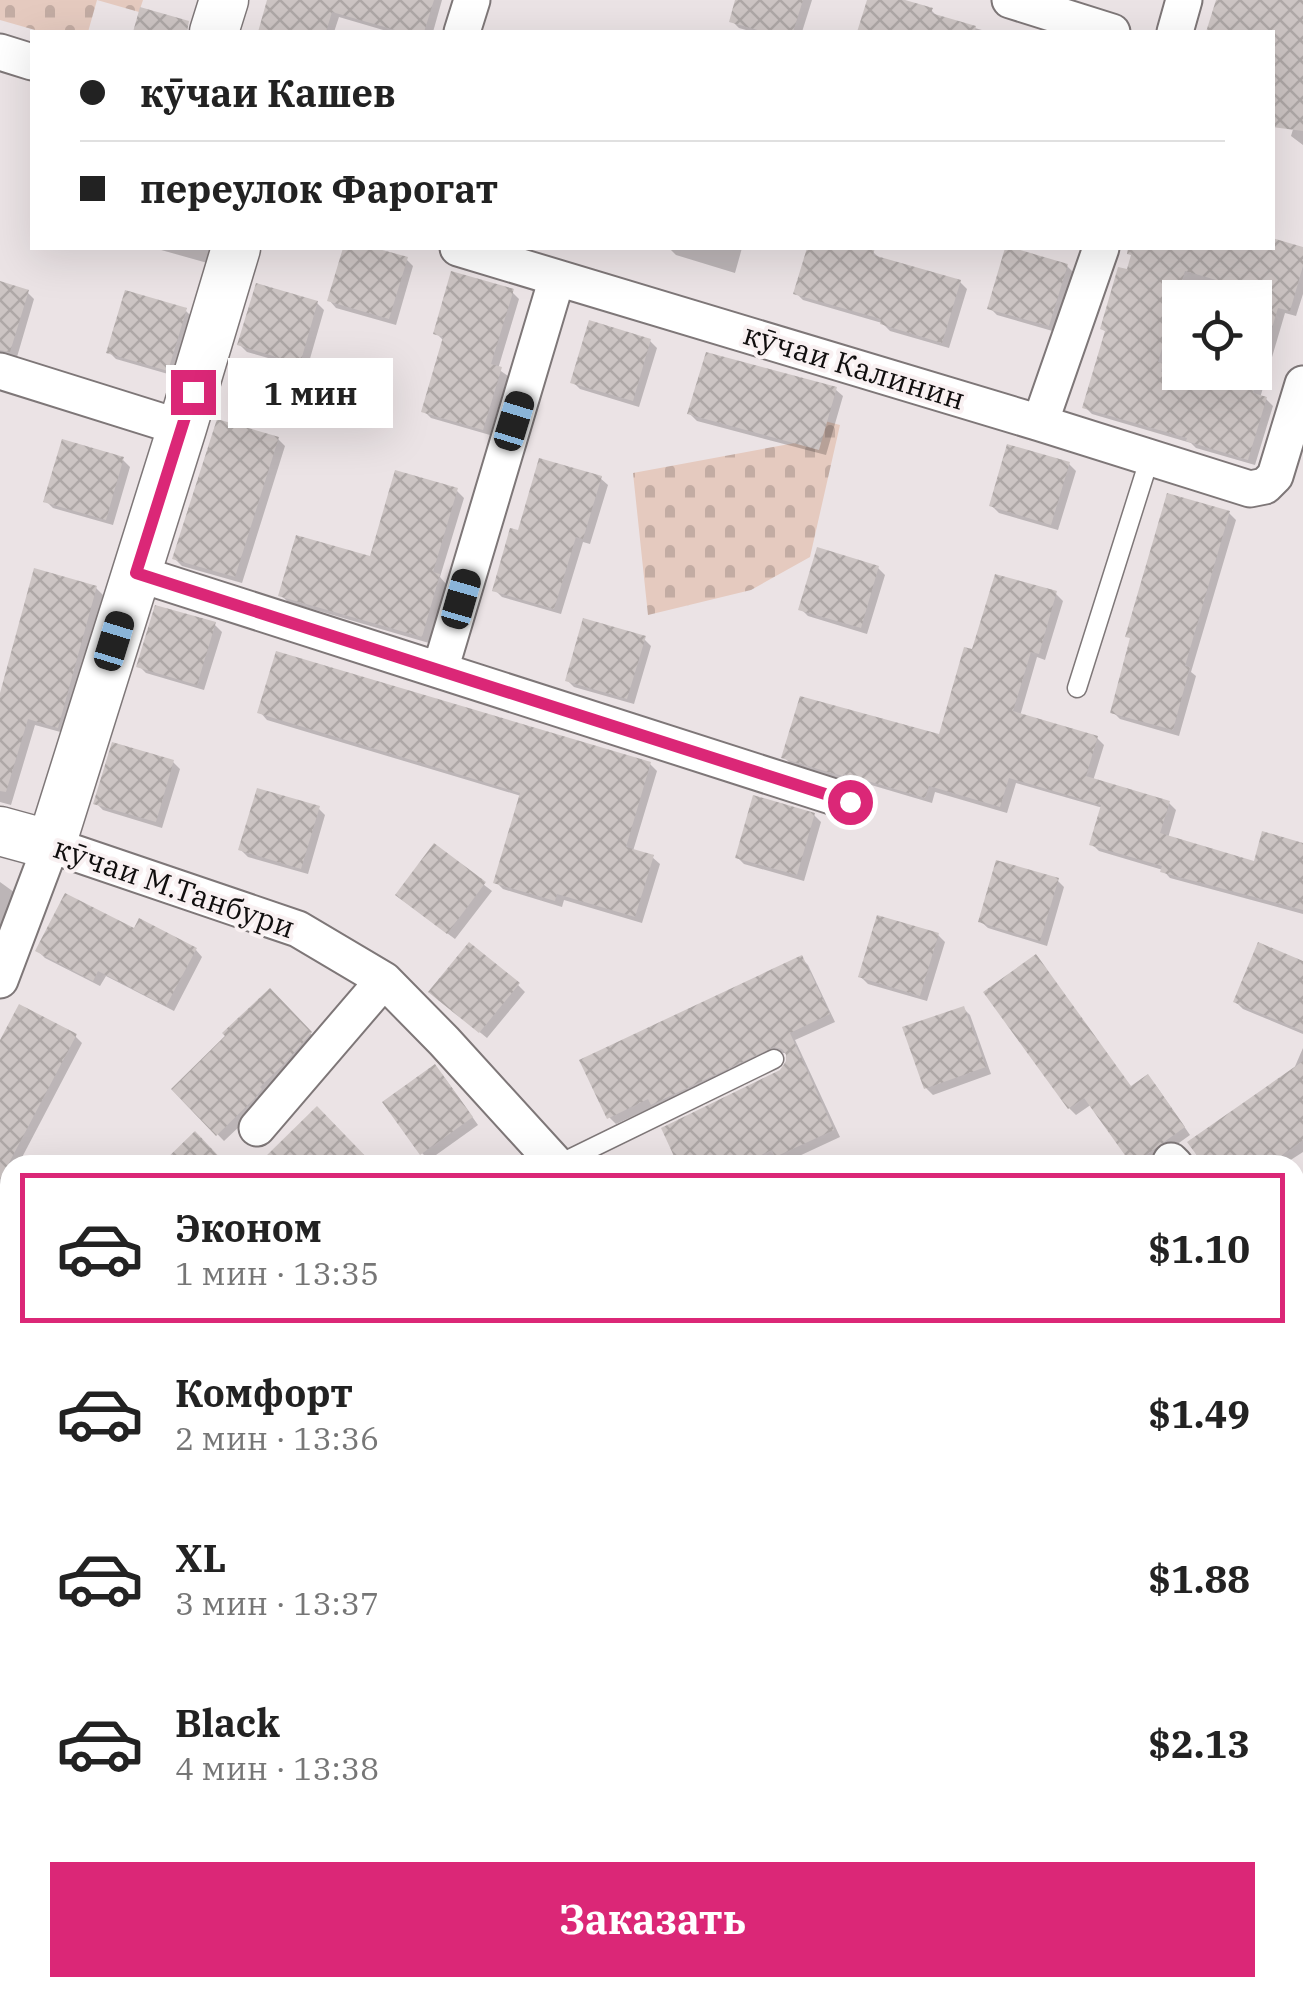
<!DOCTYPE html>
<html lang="ru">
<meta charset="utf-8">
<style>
:root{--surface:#fff;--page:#f6f6f6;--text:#222;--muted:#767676;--line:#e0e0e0;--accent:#db2777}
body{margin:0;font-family:"IBM Plex Serif",serif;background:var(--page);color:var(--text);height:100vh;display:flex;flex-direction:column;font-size:38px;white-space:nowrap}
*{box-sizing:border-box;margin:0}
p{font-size:32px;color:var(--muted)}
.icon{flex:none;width:55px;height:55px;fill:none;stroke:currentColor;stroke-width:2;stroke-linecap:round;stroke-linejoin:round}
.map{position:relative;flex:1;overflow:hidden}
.sheet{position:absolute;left:0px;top:1155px;width:1305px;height:842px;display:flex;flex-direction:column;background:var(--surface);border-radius:30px 30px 0 0;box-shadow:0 10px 40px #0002}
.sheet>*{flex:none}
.hud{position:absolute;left:30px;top:30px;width:1245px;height:220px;border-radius:0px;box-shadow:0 10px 40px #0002;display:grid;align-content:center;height:220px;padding:0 50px;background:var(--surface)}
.controls{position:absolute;left:1162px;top:280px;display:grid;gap:20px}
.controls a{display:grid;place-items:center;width:110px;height:110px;border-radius:0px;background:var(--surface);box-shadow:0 10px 40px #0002;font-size:50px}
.end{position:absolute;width:45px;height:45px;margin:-22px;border:12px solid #db2777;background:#fff;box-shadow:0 0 0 5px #fff}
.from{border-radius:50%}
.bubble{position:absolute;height:70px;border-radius:0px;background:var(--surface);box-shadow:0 10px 40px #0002;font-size:32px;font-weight:700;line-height:70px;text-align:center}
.car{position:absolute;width:30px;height:60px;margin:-30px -15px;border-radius:12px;box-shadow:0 0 8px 2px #0007;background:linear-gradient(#222 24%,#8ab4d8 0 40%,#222 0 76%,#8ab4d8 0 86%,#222 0)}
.hud b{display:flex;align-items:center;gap:35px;height:95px;font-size:38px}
.hud b+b{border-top:2px solid var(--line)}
.hud i{width:25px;height:25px;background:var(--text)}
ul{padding:18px 0 0;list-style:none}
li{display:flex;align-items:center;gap:30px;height:150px;margin:0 20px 15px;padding:0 30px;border:5px solid transparent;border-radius:0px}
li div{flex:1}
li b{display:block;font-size:38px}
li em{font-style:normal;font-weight:700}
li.current{border-color:var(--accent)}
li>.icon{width:90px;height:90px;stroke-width:1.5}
.cta{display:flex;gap:20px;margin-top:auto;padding:20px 50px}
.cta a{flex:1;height:115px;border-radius:0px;background:var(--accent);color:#fff;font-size:40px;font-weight:700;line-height:115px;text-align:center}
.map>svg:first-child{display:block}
.cemetery{fill:url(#cemetery-stones)}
.shadow{fill:#0003;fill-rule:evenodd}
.building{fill:url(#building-cross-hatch)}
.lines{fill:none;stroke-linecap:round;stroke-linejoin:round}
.lane-casing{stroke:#7e7778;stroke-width:21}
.street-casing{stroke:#7e7778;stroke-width:39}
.secondary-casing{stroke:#7e7778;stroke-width:51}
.lane{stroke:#fff;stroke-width:18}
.street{stroke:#fff;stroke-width:35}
.secondary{stroke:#fff;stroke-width:48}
.route{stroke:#db2777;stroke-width:12}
.labels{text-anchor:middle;stroke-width:8;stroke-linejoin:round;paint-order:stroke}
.street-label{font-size:30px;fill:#100e0e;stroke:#f9f1f2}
</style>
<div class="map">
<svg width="1303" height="1996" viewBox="0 0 1303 1996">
<defs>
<pattern id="cemetery-stones" width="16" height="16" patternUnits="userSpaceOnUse" patternTransform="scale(2.5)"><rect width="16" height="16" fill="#e5cabf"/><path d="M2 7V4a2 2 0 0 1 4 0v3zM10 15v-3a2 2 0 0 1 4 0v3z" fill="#c3aca3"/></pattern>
<pattern id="building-cross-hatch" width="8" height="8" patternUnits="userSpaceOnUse" patternTransform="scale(2.5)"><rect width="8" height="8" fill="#ccc4c3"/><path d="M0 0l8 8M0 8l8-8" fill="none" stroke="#aea7a6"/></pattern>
</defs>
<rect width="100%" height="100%" fill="#ebe3e5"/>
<path class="cemetery" d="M0,0H143L139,12L97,0L88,32H42L0,20Z
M802,415L840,425L810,557L751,590L648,615L633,473L795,443Z"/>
<path class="shadow" d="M273,0H442L433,32H390L339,17L334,32H260L268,5Z
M738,0H812L802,32H753L739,28L732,21Z
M870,0H896L931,10L939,18L989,32H860Z
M1303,96V145L1291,136Z
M154,248H216L211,264Z
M345,248H367L406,259L413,266L396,325L336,308L329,300Z
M669,248H742L735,273L676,255Z
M810,248H859L873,252L881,259L960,282L967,289L949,348L890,331L882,323L803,300L796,293Z
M1136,248L1303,250V294L1296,316L1285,313L1260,398L1266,399L1273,406L1255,465L1196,448L1191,443L1092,414L1085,407L1107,333L1102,328L1129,272ZM1180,298H1255V372H1180Z
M1067,266L1074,273L1056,332L997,315L990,308Z
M0,284L27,292L34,299L17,357L0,352Z
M512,292L519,299L498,369L508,376L490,435L431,418L424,411L443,340L436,333Z
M317,303L324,310L307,369L247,352L240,345Z
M186,311L193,318L175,376L116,359L109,352Z
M650,341L657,348L639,407L580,389L573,382Z
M836,390L843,396L826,455L697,421L690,414Z
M278,439L285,446L242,583L182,566L175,559Z
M123,460L130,467L113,525L53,508L46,501Z
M1069,464L1076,471L1058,530L999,513L992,506Z
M600,478L608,485L590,544L583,542L561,614L502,597L495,590L519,533Z
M457,491L464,498L440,577L446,584L429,643L288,602L281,595L371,559Z
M1229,513L1236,520L1191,672L1196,676L1179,736L1120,719L1113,712L1132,641L1128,636Z
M878,568L885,575L867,634L808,616L801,609Z
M96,588L103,595L64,733L35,725L11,805L0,802V700Z
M1056,594L1063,601L1045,660L1037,657L1020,716L1097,738L1104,745L1093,781L1169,803L1176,810L1168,838L1255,864L1303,845V914L1170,878L1163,870L1099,851L1092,844L1103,808L1016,783L1007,813L935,792L932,803L851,779L850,782L837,779L791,764L784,757L940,737L974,652Z
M215,625L222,632L204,690L146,673L139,666Z
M644,639L651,646L634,704L574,687L567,680Z
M260,712L650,764L657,771L633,851L652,857L660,864L642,923L564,900L562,907L503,889L496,882L521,796L267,720Z
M173,762L180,769L162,828L103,810L96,803Z
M318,808L325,815L308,874L248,857L241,850Z
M814,815L821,822L804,881L744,864L737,857Z
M435,847L492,891L455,939L405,902Z
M1057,880L1064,887L1047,946L988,928L980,921Z
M0,882L18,895L0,938Z
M135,931L196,950L202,957L174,1011L106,976L100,986L45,958L38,951Z
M938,935L945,942L927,1001L868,984L861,977Z
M801,958L808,965L835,1022L795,1040L840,1137L784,1163L778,1157L760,1165H681L781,1072L789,1061L785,1053L776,1054L660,1111L655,1106L616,1124L609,1117Z
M1303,963V1034L1243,1009L1236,1002Z
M518,985L525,992L487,1038L438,998Z
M269,991L317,1040L261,1106L224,1141L174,1089Z
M986,992L1132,1088L1155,1084L1190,1135L1148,1165H1135L1092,1104L1076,1115L1069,1108Z
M963,1008L970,1015L991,1074L933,1095L926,1088Z
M75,1036L82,1043L18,1165H10V1181L7,1186L10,1187V1257L0,1254V1045Z
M1303,1048V1152L1286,1163L1287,1165H1211L1293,1071Z
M442,1074L478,1125L429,1160L422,1153Z
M1295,1176L1303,1187V1313L1295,1292Z
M1303,1603V1636L1295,1628V1611Z
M10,1631V1710L0,1714V1636Z
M1295,1695L1303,1698V1761L1295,1763Z
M1295,1866H1303V1934H1295Z
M10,1892V1968L6,1969L0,1964V1896Z
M66,1988H215L201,1996H45Z
M225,1988H295L299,1996H228Z
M372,1988H421L424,1996H355L354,1993Z
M483,1988H571L580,1996H492Z
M1100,1988H1103L1111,1996H1082Z
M1155,1988H1223L1224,1996H1155Z"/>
<path class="building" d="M267,0H434L424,32H402L332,12L326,32H258Z
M735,0H803L793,32H765L729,22Z
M867,0H905L933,8L931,13L976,26L975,32H857Z
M1216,0H1303V131L1272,127V32H1206Z
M140,7L189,21L187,32H133Z
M1272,238L1303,247V266L1290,311L1278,308L1261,365H1255V298H1244L1227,293L1230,284L1185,271L1158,362L1163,363L1161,372H1259L1253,393L1267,397L1248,460L1186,441L1187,438L1082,408L1105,331L1100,329L1118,267L1127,269L1131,255L1127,254L1128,248H1272Z
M343,248H375L408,257L389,319L327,301Z
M807,248H875L873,255L961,280L942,343L880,324L881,319L793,294Z
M1005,248H1013L1068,264L1049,326L987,309Z
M451,271L514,289L491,364L502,367L483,430L421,412L443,337L433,334Z
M0,281L29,290L10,352L0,350Z
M256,283L318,301L300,364L237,345Z
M125,290L187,308L168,371L106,353Z
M589,320L651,339L633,401L570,383Z
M706,352L837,387L819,450L687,414Z
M217,419L279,437L235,577L172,559Z
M62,439L124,457L106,520L43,502Z
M1007,444L1070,462L1051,525L989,506Z
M539,458L602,476L583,539L576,537L554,609L492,591L510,528L518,530Z
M395,470L458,488L433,572L440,574L422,637L278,596L296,535L370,556Z
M1167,493L1230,511L1185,666L1190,667L1173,730L1110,713L1130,638L1125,637Z
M817,547L879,566L861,628L798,610Z
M34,568L97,586L58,728L28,719L6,792L0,791V693Z
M995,574L1057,591L1039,654L1031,652L1013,711L1098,736L1086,776L1170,801L1160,833L1254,861L1262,831L1303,843V910L1160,872L1162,866L1089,845L1101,805L1009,778L1000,807L929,786L925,798L844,774L843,776L828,772L781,758L800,696L939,734L964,647L972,649Z
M155,605L216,622L197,685L136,667Z
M583,618L646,636L627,699L565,681Z
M276,651L651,762L626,847L654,855L635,917L557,894L555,901L493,883L520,793L257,713Z
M112,742L174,760L156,822L93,804Z
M257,788L320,806L301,869L238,850Z
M753,795L815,813L797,875L735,858Z
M434,843L486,882L447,934L395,895Z
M996,860L1059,878L1040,941L978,922Z
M65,893L134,928L139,918L197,948L166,1006L98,971L93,981L35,951Z
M877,915L939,933L920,996L858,977Z
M469,942L520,983L479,1033L428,992Z
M1258,942L1303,961V1031L1233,1002Z
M1036,954L1131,1086L1148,1074L1185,1127L1132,1165L1084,1098L1068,1109L983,992Z
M802,955L830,1014L790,1033L834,1130L775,1157L772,1150L739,1165H678L661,1128L780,1070L786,1061V1054L782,1049L774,1047L651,1105L648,1099L607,1119L579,1060Z
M270,988L312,1032L284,1064L260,1087L262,1089L254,1099L216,1136L171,1089L225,1036L222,1033Z
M19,1004L77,1034L0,1180V1040Z
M964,1006L986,1067L924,1089L902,1027Z
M1303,1061V1140L1281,1156L1288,1165H1204L1187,1142Z
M435,1064L473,1117L420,1155L382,1102Z
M317,1106L374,1165H257Z
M195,1131L227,1165H160Z"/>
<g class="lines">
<g class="lane-casing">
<path id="lane" d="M1077,688L1150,457
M557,1165L774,1059"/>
</g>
<g class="street-casing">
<path id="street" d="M1010,0L1112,32
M462,32L472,0
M1175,32L1184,0
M0,52L32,62
M458,248L1040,423L1250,489L1265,486L1275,476L1303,384
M0,371L182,428
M1040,423L1101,248
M136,573L850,802
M440,670L557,278
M0,980L51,845L298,929L384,980L444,1041L557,1165
M257,1128L384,980
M1171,1161L1175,1165
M1295,1365L1303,1380
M0,1403L10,1398
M1295,1776L1303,1779
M1295,1950L1303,1949
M0,1985L10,1981
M325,1988L329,1996
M624,1988L633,1996H654
M1005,1988L1009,1996
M759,1996L830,1988"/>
</g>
<g class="secondary-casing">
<path id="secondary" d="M214,32L224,0
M0,831L51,845L182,428L236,248"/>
</g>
<use href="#lane" class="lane"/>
<use href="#street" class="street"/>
<use href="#secondary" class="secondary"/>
</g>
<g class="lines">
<path class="route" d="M193,392L136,573L850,802"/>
</g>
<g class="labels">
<g class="street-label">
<text transform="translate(854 367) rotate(17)" y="10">кӯчаи Калинин</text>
<text transform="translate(174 888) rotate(19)" y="10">кӯчаи М.Танбури</text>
</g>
</g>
</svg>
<div class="controls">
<a><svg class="icon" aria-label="locate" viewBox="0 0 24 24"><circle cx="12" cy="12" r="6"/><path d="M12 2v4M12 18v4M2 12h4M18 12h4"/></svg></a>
</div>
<i class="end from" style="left:850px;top:802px"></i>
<i class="end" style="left:193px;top:392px"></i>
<div class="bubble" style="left:228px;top:358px;width:165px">1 мин</div>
<i class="car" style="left:514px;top:421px;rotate:17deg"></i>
<i class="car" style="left:461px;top:599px;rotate:16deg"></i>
<i class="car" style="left:114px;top:641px;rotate:17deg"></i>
<div class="hud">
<b><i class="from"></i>кӯчаи Кашев</b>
<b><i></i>переулок Фарогат</b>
</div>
<section class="sheet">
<ul>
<li class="current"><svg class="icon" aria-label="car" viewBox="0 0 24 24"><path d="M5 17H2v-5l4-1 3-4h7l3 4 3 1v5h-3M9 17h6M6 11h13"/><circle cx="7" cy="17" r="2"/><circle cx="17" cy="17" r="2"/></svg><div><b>Эконом</b><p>1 мин · 13:35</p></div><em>$1.10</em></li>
<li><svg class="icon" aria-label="car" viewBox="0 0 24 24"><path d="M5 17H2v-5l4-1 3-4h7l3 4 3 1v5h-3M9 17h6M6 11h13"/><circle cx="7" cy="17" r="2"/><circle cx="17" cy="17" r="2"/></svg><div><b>Комфорт</b><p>2 мин · 13:36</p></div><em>$1.49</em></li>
<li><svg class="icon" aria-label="car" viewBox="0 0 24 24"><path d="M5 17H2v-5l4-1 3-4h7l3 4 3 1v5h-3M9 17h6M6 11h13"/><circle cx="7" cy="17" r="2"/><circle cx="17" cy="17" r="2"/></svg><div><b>XL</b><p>3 мин · 13:37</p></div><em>$1.88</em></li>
<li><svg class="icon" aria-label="car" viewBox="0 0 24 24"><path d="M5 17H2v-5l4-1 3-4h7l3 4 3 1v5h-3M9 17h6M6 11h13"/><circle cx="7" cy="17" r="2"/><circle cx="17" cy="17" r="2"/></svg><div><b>Black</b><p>4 мин · 13:38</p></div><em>$2.13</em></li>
</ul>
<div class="cta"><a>Заказать</a></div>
</section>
</div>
